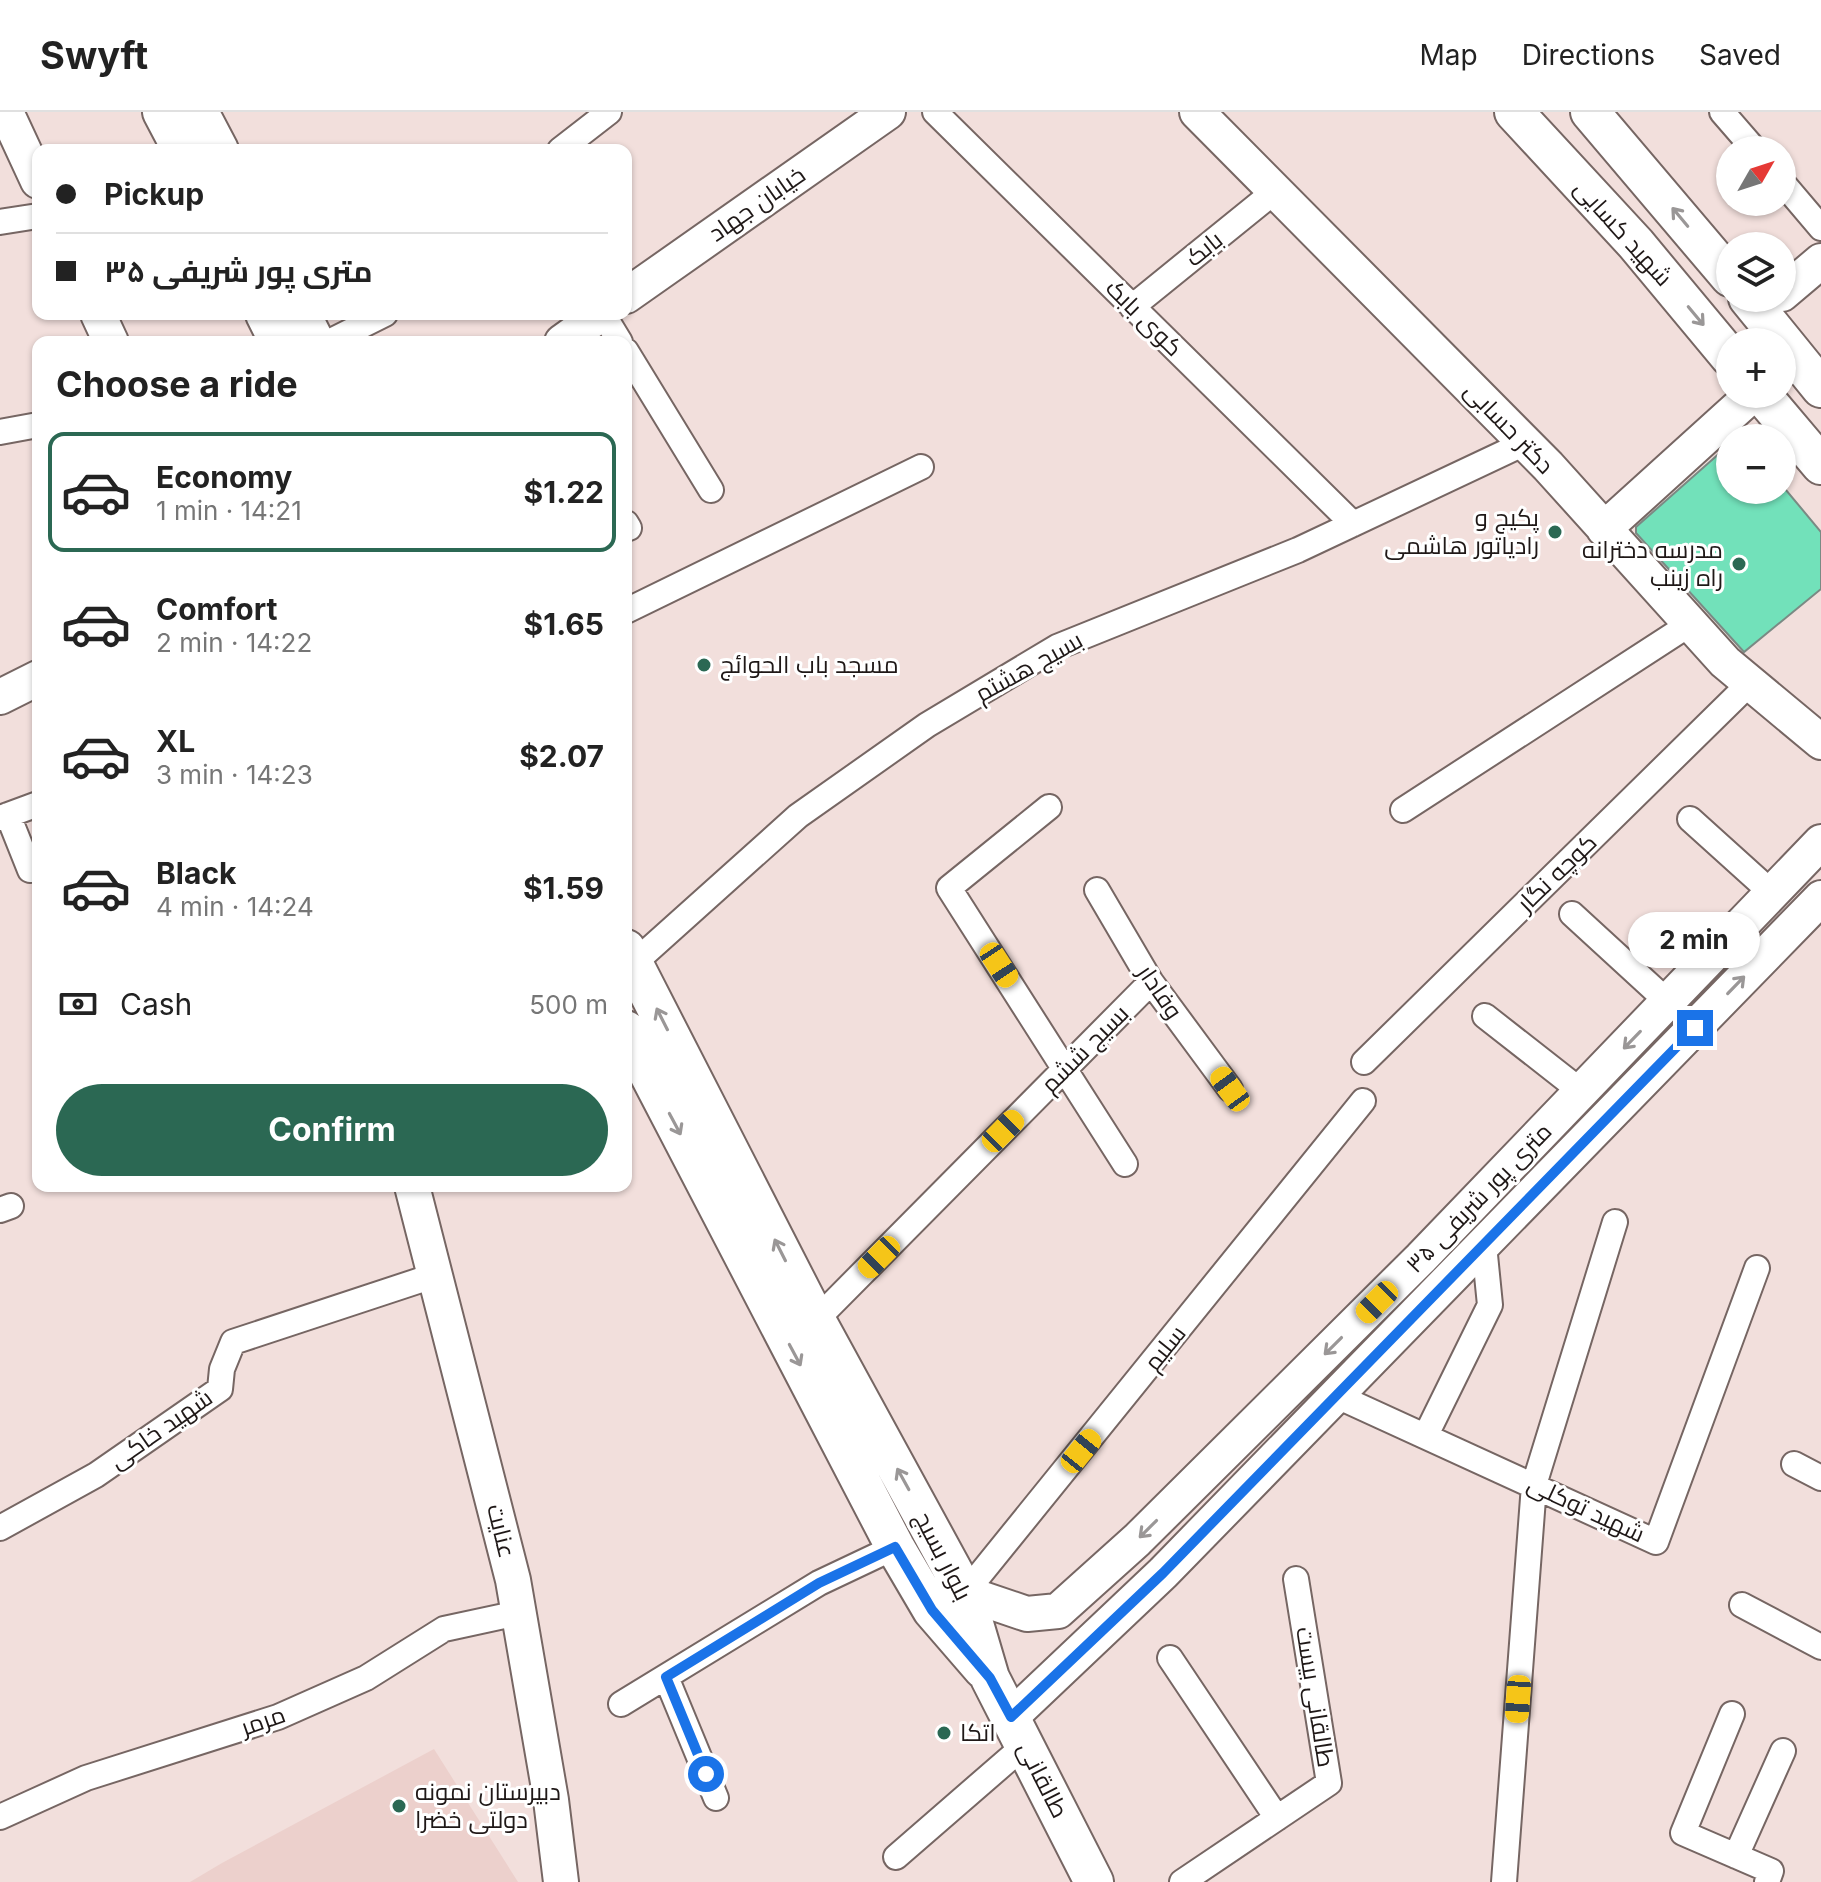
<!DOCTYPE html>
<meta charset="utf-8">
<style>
:root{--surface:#fff;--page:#f6f6f6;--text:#222;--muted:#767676;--line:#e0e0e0;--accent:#2b6853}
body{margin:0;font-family:Inter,Cairo,sans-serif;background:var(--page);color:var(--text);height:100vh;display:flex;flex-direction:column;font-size:30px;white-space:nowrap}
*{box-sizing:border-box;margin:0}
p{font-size:26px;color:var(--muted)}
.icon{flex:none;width:44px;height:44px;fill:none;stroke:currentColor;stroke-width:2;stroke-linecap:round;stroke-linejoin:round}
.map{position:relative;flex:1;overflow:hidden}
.panel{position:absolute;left:32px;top:224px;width:600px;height:856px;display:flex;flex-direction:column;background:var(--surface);border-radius:16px;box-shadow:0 2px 6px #0004}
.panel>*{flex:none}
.hud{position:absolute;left:32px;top:32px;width:600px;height:176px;border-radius:16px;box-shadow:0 2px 6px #0004;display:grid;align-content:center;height:176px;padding:0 24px;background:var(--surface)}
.needle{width:52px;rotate:51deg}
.tools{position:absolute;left:1716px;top:24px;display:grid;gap:16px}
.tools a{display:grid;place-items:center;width:80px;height:80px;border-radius:50%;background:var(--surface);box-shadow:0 2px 6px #0004;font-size:40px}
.end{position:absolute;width:36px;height:36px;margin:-18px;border:10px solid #1a73e8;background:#fff;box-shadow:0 0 0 4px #fff}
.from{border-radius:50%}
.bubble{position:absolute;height:56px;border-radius:28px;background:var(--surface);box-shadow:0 2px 6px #0004;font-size:26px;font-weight:700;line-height:56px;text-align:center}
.car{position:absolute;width:24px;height:48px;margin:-24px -12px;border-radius:10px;box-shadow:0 0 6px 2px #0007;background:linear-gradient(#f5c518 24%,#345 0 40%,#f5c518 0 76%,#345 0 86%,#f5c518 0)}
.hud b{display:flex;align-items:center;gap:28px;height:76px;font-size:30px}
.hud b+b{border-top:2px solid var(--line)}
.hud i{width:20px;height:20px;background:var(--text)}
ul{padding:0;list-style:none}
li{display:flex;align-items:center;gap:24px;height:120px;margin:0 16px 12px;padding:0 8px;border:4px solid transparent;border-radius:16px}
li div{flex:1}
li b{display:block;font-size:30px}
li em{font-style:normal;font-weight:700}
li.active{border-color:var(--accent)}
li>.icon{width:72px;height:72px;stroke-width:1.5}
h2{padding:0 24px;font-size:36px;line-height:96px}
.pay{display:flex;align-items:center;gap:20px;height:88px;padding:0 24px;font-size:30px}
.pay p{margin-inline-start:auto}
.primary-button{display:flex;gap:16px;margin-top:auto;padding:16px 24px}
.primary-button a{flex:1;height:92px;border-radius:48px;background:var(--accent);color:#fff;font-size:32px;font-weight:700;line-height:92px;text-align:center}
header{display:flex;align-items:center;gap:48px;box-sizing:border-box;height:112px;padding:0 40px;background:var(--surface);border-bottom:2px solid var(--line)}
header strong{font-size:38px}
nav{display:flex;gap:44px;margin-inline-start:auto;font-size:28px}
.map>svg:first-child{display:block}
.built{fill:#ecd0cc}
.building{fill:#72e1ba;stroke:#7a8a84;stroke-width:2}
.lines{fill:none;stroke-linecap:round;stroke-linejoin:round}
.street-casing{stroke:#766663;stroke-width:28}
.secondary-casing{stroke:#766663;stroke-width:38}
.primary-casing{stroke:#766663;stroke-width:42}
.street{stroke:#fff;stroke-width:24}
.secondary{stroke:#fff;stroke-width:34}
.primary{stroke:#fff;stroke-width:38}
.oneway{stroke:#9a9797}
.route{stroke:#1a73e8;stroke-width:10}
.poi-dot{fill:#2b6853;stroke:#fff;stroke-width:3}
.labels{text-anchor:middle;stroke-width:6;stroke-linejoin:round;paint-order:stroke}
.street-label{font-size:24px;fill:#1f1817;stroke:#fff}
.poi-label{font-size:24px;fill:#1f1817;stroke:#fff;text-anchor:start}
</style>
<header>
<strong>Swyft</strong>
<nav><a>Map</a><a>Directions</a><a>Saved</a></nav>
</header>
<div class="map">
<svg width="1821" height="1770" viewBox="0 0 1821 1770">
<rect width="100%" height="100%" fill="#f2dfdc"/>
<path class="built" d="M434,1637L518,1770H190L222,1751Z"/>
<path class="building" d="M1730,332V378H1786L1821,420V477L1744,540L1636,421V415Z"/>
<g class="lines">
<g class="street-casing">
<path id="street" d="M935,0L1353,412
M1722,0L1755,38
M560,38L609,0
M1782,70L1821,116
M0,110L38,104
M1132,195L1275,79
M603,202L620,230
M329,230L385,202
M626,239L711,378
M0,320L38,313
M626,411L629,416
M626,499L921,355
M1049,695L949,776L1125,1052
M1403,698L1690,512
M8,703L30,758
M0,706L38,692
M1690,707L1772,781
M1097,778L1151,870L1230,977
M1572,802L1669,891
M633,852L798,704L927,613L1057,535L1298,438L1525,331
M1485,904L1582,980
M1364,950L1750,571
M0,1098L11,1094
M816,1208L1151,870
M1337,1284L1656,1430L1757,1156
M1426,1323L1490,1193L1484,1133
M1794,1352L1821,1366
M0,1416L96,1363L220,1277L222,1257L233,1230L436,1163
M965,1481L1363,989
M1742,1493L1821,1535
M1170,1546L1277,1706
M666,1565L716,1686
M621,1592L819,1471L895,1435
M1732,1602L1683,1721L1771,1759L1767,1770
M0,1705L86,1666L278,1605L366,1566L444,1517L518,1501
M1736,1744L1783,1639
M896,1745L1025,1633
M1182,1770L1329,1671L1296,1467
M1504,1770L1534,1373L1615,1110"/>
</g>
<g class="secondary-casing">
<path id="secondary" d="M6,0L38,69
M1197,0L1548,354L1725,550L1821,630
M1782,182L1821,149
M626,184L888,0
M98,202L111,230
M562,230L601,202
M1604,417L1753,282
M0,585L38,566
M412,1074L513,1468L551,1688L561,1770
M965,1481L1027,1502L1058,1499L1137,1428L1421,1146L1821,730
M1011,1605L1163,1461L1821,786"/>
</g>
<g class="primary-casing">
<path id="primary" d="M162,0L182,38
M199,0L219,38
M1514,0L1636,132L1730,245
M1590,0L1730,165
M1748,186L1821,276
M265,202L279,230
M301,202L315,230
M1761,282L1821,353
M626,837L816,1208L965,1481L990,1566L1094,1770
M626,918L895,1435L932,1498L983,1557"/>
</g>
<use href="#street" class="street"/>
<use href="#secondary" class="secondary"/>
<use href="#primary" class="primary"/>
</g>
<defs><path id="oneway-shaft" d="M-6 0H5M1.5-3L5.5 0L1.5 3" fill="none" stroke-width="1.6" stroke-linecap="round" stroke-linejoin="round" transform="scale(2)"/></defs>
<g class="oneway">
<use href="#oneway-shaft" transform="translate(1680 105) rotate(-130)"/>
<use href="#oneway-shaft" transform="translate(1696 204) rotate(50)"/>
<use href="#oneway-shaft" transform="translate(1736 873) rotate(-46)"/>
<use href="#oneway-shaft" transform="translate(662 907) rotate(-117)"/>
<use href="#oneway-shaft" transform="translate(1632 928) rotate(134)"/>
<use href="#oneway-shaft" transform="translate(675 1012) rotate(62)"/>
<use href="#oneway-shaft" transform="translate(780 1138) rotate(-117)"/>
<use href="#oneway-shaft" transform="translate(1333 1234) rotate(135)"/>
<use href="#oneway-shaft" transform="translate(795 1243) rotate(62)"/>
<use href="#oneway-shaft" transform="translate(903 1367) rotate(-119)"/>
<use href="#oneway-shaft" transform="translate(1148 1417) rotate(135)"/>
</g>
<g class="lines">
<path class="route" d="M706,1662L666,1565L819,1471L895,1435L932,1498L990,1566L1011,1605L1163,1461L1695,916"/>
</g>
<g class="poi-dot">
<circle cx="1555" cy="420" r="8"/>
<circle cx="1739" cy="452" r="8"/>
<circle cx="704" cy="553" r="8"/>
<circle cx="944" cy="1621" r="8"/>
<circle cx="399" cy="1694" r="8"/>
</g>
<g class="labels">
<g class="street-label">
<text transform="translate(757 92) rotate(-35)" y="8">خیابان جهاد</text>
<text transform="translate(1623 121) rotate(48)" y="8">شهید کسایی</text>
<text transform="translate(1204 137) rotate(-39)" y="8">بابک</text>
<text transform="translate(1144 206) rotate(45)" y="8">کوی بابک</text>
<text transform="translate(1509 316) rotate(46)" y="8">دکتر حسابی</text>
<text transform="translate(1029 555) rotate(-29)" y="8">بسیج هشتم</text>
<text transform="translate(1557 761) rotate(-44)" y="8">کوچه نگار</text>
<text transform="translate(1160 880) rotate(56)" y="8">وفادار</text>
<text transform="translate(1085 937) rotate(-45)" y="8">بسیج ششم</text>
<text transform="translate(1479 1086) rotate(-46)" y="8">۳۵ متری پور شریفی</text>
<text transform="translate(1165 1236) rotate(-51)" y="8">سلیم</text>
<text transform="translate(161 1317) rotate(-35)" y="8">شهید خاکی</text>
<text transform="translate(1586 1397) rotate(25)" y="8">شهید توکلی</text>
<text transform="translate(501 1419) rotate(76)" y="8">عنایت</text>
<text transform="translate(943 1444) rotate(63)" y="8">بلوار بسیج</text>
<text transform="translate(1315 1585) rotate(81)" y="8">طالقانی بیست</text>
<text transform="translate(263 1609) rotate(-19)" y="8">مرمر</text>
<text transform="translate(1043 1668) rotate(63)" y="8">طالقانی</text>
</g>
<g class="poi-label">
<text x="1539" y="414" text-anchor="end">پکیج و<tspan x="1539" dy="28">رادیاتور هاشمی</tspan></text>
<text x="1723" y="446" text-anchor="end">مدرسه دخترانه<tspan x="1723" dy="28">راه زینب</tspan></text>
<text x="720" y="561">مسجد باب الحوائج</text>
<text x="960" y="1629">اتکا</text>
<text x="415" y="1688">دبیرستان نمونه<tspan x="415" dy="28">دولتی خضرا</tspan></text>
</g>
</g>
</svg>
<div class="tools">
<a><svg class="needle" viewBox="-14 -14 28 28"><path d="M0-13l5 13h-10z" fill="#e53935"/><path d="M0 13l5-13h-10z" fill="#767676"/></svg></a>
<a><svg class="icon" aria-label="layers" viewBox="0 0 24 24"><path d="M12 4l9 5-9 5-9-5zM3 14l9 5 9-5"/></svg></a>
<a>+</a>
<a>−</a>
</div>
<i class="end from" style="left:706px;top:1662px"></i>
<i class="end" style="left:1695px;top:916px"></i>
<div class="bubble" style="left:1628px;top:800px;width:132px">2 min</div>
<i class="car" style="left:999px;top:853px;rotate:147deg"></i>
<i class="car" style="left:1230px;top:977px;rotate:324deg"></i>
<i class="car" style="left:1003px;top:1019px;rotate:45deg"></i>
<i class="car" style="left:879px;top:1145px;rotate:225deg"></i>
<i class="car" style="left:1377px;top:1190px;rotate:225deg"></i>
<i class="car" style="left:1081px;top:1339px;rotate:39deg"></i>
<i class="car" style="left:1518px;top:1587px;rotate:184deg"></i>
<div class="hud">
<b><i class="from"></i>Pickup</b>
<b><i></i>۳۵ متری پور شریفی</b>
</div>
<section class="panel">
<h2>Choose a ride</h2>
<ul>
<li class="active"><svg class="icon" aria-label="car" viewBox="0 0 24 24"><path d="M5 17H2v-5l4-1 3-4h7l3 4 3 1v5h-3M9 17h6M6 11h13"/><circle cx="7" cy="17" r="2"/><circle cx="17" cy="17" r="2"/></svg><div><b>Economy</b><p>1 min · 14:21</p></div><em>$1.22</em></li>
<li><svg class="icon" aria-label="car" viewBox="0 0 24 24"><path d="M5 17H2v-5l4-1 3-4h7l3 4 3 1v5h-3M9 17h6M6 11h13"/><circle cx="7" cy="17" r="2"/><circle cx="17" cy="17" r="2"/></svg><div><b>Comfort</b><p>2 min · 14:22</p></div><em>$1.65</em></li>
<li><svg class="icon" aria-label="car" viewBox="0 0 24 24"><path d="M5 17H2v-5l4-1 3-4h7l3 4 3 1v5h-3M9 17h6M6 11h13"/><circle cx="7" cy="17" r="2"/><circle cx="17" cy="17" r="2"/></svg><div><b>XL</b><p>3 min · 14:23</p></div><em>$2.07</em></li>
<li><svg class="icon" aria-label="car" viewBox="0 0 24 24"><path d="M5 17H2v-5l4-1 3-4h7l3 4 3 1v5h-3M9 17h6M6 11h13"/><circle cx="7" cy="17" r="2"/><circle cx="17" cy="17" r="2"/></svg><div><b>Black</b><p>4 min · 14:24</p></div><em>$1.59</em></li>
</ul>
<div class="pay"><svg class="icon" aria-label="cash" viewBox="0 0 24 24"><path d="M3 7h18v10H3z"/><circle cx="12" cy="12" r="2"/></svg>Cash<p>500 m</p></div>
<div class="primary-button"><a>Confirm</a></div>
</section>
</div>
